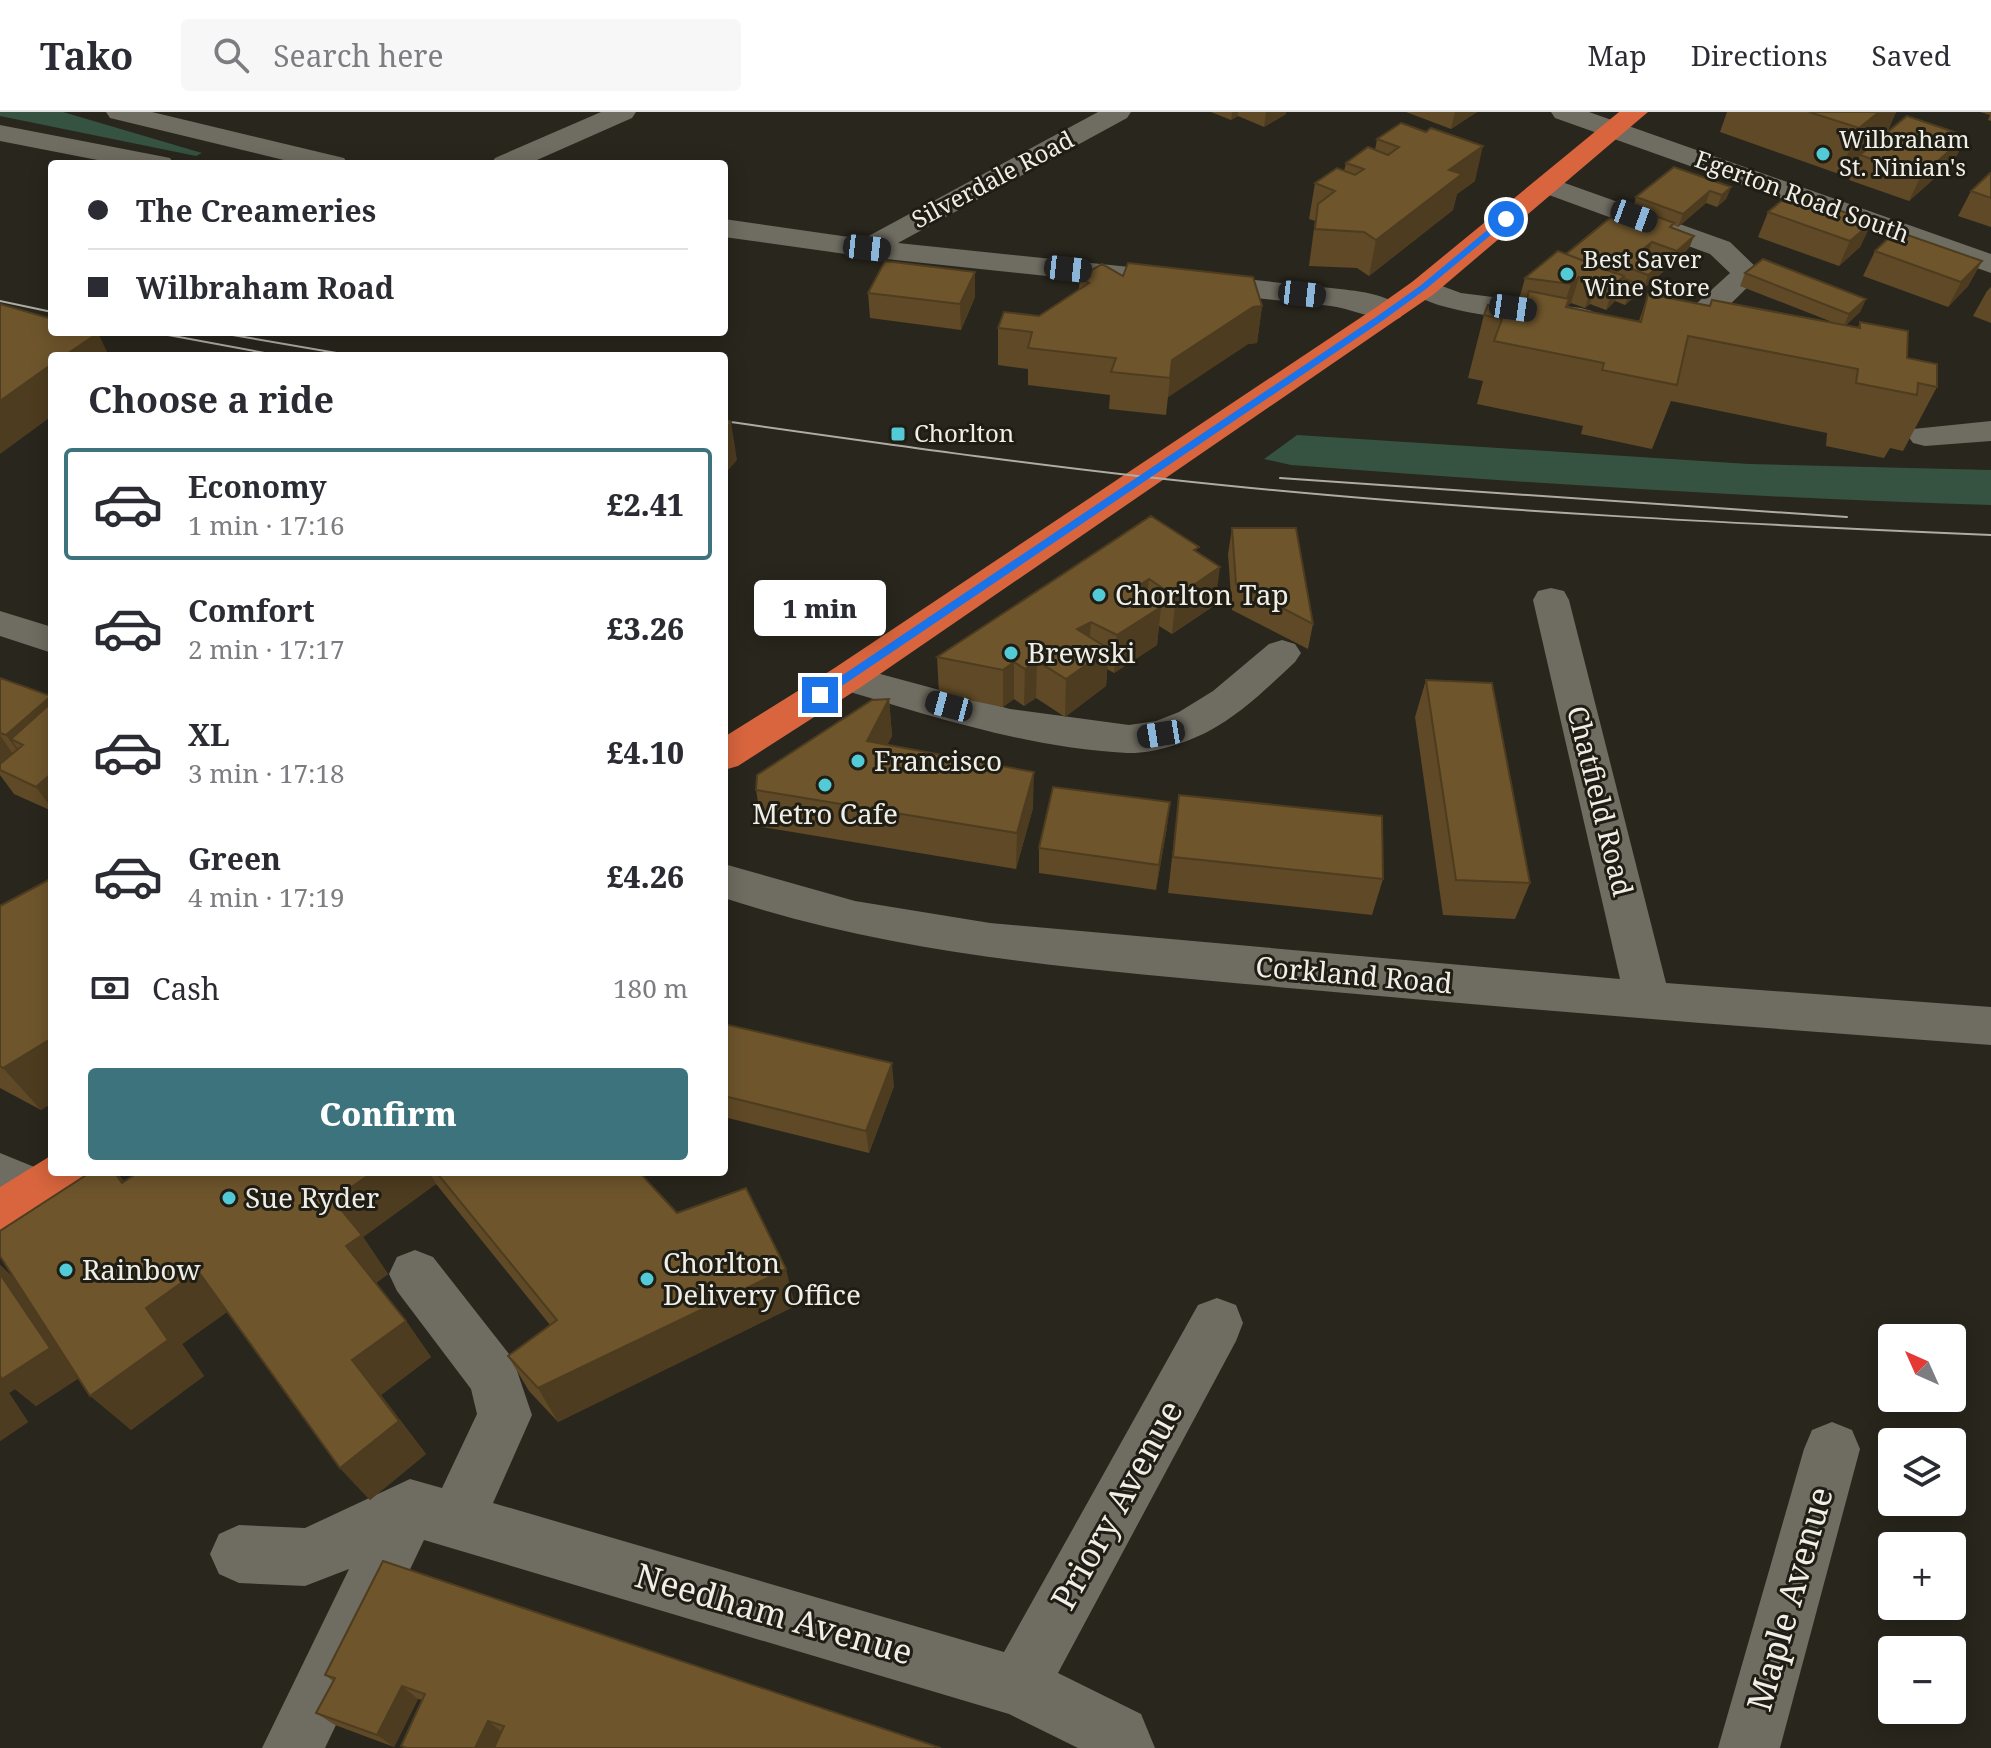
<!DOCTYPE html>
<meta charset="utf-8">
<style>
:root{--surface:#fff;--page:#f7f7f7;--text:#2b2b33;--muted:#7c7c81;--line:#e1e1e2;--accent:#3d737d}
body{margin:0;font-family:"Noto Serif",serif;background:var(--page);color:var(--text);height:100vh;display:flex;flex-direction:column;font-size:30px;white-space:nowrap}
*{box-sizing:border-box;margin:0}
p{font-size:26px;color:var(--muted)}
.icon{flex:none;width:44px;height:44px;fill:none;stroke:currentColor;stroke-width:2;stroke-linecap:round;stroke-linejoin:round}
.map{position:relative;flex:1;overflow:hidden}
.panel{position:absolute;left:48px;top:240px;width:680px;height:824px;display:flex;flex-direction:column;background:var(--surface);border-radius:8px;box-shadow:0 4px 20px #0003}
.panel>*{flex:none}
.hud{position:absolute;left:48px;top:48px;width:680px;height:176px;border-radius:8px;box-shadow:0 4px 20px #0003;display:grid;align-content:center;height:176px;padding:0 40px;background:var(--surface)}
.needle{width:52px;rotate:315deg}
.controls{position:absolute;left:1878px;top:1212px;display:grid;gap:16px}
.controls a{display:grid;place-items:center;width:88px;height:88px;border-radius:8px;background:var(--surface);box-shadow:0 4px 20px #0003;font-size:40px}
.end{position:absolute;width:36px;height:36px;margin:-18px;border:10px solid #1a73e8;background:#fff;box-shadow:0 0 0 4px #fff}
.from{border-radius:50%}
.bubble{position:absolute;height:56px;border-radius:8px;background:var(--surface);box-shadow:0 4px 20px #0003;font-size:26px;font-weight:800;line-height:56px;text-align:center}
.car{position:absolute;width:24px;height:48px;margin:-24px -12px;border-radius:10px;box-shadow:0 0 6px 2px #0007;background:linear-gradient(#222 24%,#8ab4d8 0 40%,#222 0 76%,#8ab4d8 0 86%,#222 0)}
.hud b{display:flex;align-items:center;gap:28px;height:76px;font-size:30px}
.hud b+b{border-top:2px solid var(--line)}
.hud i{width:20px;height:20px;background:var(--text)}
ul{padding:0;list-style:none}
li{display:flex;align-items:center;gap:24px;height:112px;margin:0 16px 12px;padding:0 24px;border:4px solid transparent;border-radius:8px}
li div{flex:1}
li b{display:block;font-size:30px}
li em{font-style:normal;font-weight:800}
li.active{border-color:var(--accent)}
li>.icon{width:72px;height:72px;stroke-width:1.5}
h2{padding:0 40px;font-size:36px;line-height:96px}
.pay{display:flex;align-items:center;gap:20px;height:88px;padding:0 40px;font-size:30px}
.pay p{margin-inline-start:auto}
.primary-button{display:flex;gap:16px;margin-top:auto;padding:16px 40px}
.primary-button a{flex:1;height:92px;border-radius:8px;background:var(--accent);color:#fff;font-size:32px;font-weight:800;line-height:92px;text-align:center}
header{display:flex;align-items:center;gap:48px;box-sizing:border-box;height:112px;padding:0 40px;background:var(--surface);border-bottom:2px solid var(--line)}
header strong{font-size:38px}
nav{display:flex;gap:44px;margin-inline-start:auto;font-size:28px}
.search{width:560px;height:72px;background:var(--page);display:flex;align-items:center;gap:20px;box-sizing:border-box;padding:0 28px;border-radius:8px;color:var(--muted);font-size:30px}
.map>svg:first-child{display:block}
.green{fill:#355340}
.lines{fill:none;stroke-linecap:round;stroke-linejoin:round}
.minor{fill:#6f6c61;fill-rule:evenodd}
.highway{fill:#d8653e;fill-rule:evenodd}
.tram{stroke:#aeaca5;stroke-width:2}
.wall{fill:#5f4926}
.shaded-wall{fill:#4d3c1f}
.building{fill:#6e552c;stroke:#4d3c1f;stroke-width:2}
.route{fill:#1a73e8}
.poi-dot{fill:#52cbd7;stroke:#1f1d14;stroke-width:3}
.labels{text-anchor:middle;stroke-width:6;stroke-linejoin:round;paint-order:stroke}
.far-poi-label{font-size:24px;fill:#efeee7;stroke:#1f1d14;text-anchor:start}
.far-street-label{font-size:24px;fill:#efeee7;stroke:#1f1d14}
.poi-label{font-size:28px;fill:#efeee7;stroke:#1f1d14;text-anchor:start}
.street-label{font-size:28px;fill:#efeee7;stroke:#1f1d14}
.near-street-label{font-size:34px;fill:#efeee7;stroke:#1f1d14}
</style>
<header>
<strong>Tako</strong>
<div class="search"><svg class="icon" aria-label="search" viewBox="0 0 24 24"><circle cx="10" cy="10" r="6"/><path d="M15 15l6 6"/></svg>Search here</div>
<nav><a>Map</a><a>Directions</a><a>Saved</a></nav>
</header>
<div class="map">
<svg width="1991" height="1636" viewBox="0 0 1991 1636">
<rect width="100%" height="100%" fill="#29261d"/>
<path class="green" d="M0,0H63L202,41L196,44L0,4Z
M1297,323L1749,352L1991,358V393C1757,386 1524,371 1291,353L1264,347Z"/>
<g class="lines">
<path class="minor" d="M106,0H152L344,46L348,52H300L110,6Z
M601,0H636L632,6L528,52H491L495,46Z
M1098,0H1131L1127,6L898,131L1331,176C1353,179 1391,180 1404,200L1400,206C1381,211 1352,197 1331,194L867,145L724,125V107L863,127Z
M1551,0H1589L1991,142V161L1555,6Z
M0,13L160,44L170,46L174,52H118L0,29Z
M1548,65L1730,130L1762,161L1705,217L1665,223L1654,221L1650,214L1654,207L1685,202L1730,161L1710,142L1538,79L1534,73L1538,67Z
M1423,167L1461,181L1581,196L1592,199L1596,205L1592,211L1581,214C1546,210 1427,203 1408,176L1412,170Z
M1991,309V329L1925,334L1913,331L1908,324L1913,317Z
M1551,476L1564,479L1569,488L1666,871L1991,895V933C1760,916 1531,898 1300,877C1101,858 916,848 724,786V752L855,789L990,811L1620,867L1533,488L1538,479Z
M0,499L52,515V541L0,524Z
M1282,528L1295,532L1301,541L1295,550C1268,575 1242,601 1209,619C1186,631 1153,642 1127,641C1026,636 929,603 833,575L828,566L833,557L847,553L1010,597L1129,613L1156,609L1179,600L1213,579L1269,532Z
M0,1041L54,1063L61,1079L54,1095L36,1101L0,1086Z
M415,1138L433,1145L513,1247L532,1303L493,1391L1004,1540L1198,1193L1217,1186L1236,1193L1243,1211L1236,1229L1058,1561L1141,1602L1155,1636H1078L1009,1602L424,1428L325,1636H262L349,1457L305,1474L239,1471L219,1462L210,1442L219,1422L239,1413L305,1416L410,1367L442,1376L477,1302L471,1277L397,1179L389,1162L397,1145Z
M1832,1310L1852,1318L1860,1337L1780,1636H1718L1804,1337L1812,1318Z"/>
<path class="highway" d="M1619,0H1648L1434,182L861,575L738,654L724,658V625L833,557L1378,194L1412,170Z
M52,1043V1060H91C78,1087 28,1114 0,1125V1075Z"/>
<path class="tram" d="M0,189L52,200
M152,220L281,244
M215,220L354,244
M724,309C899,334 1074,359 1251,376C1497,400 1744,412 1991,423
M1280,366L1847,405"/>
</g>
<path class="wall" d="M1211,0H1286V2L1264,15L1238,4L1231,8Z
M1406,0H1477L1451,17Z
M1727,0H1896L1887,21L1955,48L1909,89L1849,68L1859,45L1839,62L1720,20Z
M1980,0H1991V9L1988,8L1990,3Z
M1401,11L1475,69L1457,82L1453,98L1369,164L1357,156L1309,154L1315,109L1309,107L1315,71L1344,59L1346,51L1375,38L1377,27Z
M1991,62V115L1958,104L1971,79Z
M1731,75L1726,87L1717,95L1706,91L1678,115L1673,113L1672,116L1694,124L1689,136L1672,152L1666,150L1663,160L1644,176L1637,174L1634,185L1625,193L1615,189L1606,198L1590,192L1585,196L1571,191L1566,195L1639,209L1648,182L1709,194L1712,188L1832,210L1740,174L1745,161L1866,187L1860,200L1846,213L1858,215L1860,210L1907,246L1937,275L1903,339L1890,336L1884,346L1826,334L1827,321L1671,289L1652,337L1581,322L1583,314L1477,292L1483,269L1468,266L1484,203L1523,200L1525,192L1518,191L1525,166L1566,142L1633,96L1636,85Z
M1768,100L1872,110L1860,135L1839,154L1758,125Z
M1875,139L1982,149L1968,174L1948,195L1863,164Z
M1123,164L1262,194L1257,231L1248,232L1168,285L1166,303L1109,297L1110,283L1028,273V257L998,253V216L1039,204L1079,177L1080,165Z
M1991,175V211L1973,204L1987,179Z
M868,181L975,185L961,218L870,206Z
M1232,416L1313,512L1308,537L1232,498L1228,442Z
M1198,441L1215,493L1172,522L1159,514L1157,533L1114,561L1107,557L1106,574L1065,605L1036,586L1024,594L1014,587L1003,595L939,582L937,545Z
M0,566L52,586V699L14,682L0,663Z
M1426,568L1530,771L1515,807L1443,803L1415,605Z
M889,587L892,624L887,633L1033,696L1016,757L762,715L756,678Z
M1179,683L1383,767L1372,803L1168,781Z
M1167,715L1156,778L1039,761V736Z
M52,766V991L41,998L0,976V794Z
M724,912L894,974L869,1041L724,1005Z
M139,1060H639L677,1101L795,1194L558,1310L529,1279L508,1244L550,1213L436,1072L363,1125L388,1162L376,1171L406,1209L431,1245L381,1283L426,1342L370,1388L340,1356L227,1200L182,1232L204,1264L131,1318L79,1266L36,1294L15,1277L9,1281L28,1310L0,1329V1153L13,1165L124,1069Z
M325,1563L941,1636H404L401,1634L422,1588L418,1587L394,1635L335,1613L316,1601L333,1569Z"/>
<path class="shaded-wall" d="M1232,0H1238V4L1231,8Z
M1266,0H1286V2L1264,15Z
M1455,0H1477L1451,17Z
M1879,0H1896L1886,22L1839,62L1859,16Z
M1966,24L1955,48L1909,89L1921,64Z
M1483,34L1475,69L1457,82L1453,98L1369,164L1376,128L1449,58Z
M1731,75L1726,87L1717,95L1722,83Z
M1710,79L1706,91L1678,115L1683,102Z
M1872,110L1860,135L1839,154L1850,129Z
M1694,124L1689,136L1672,152L1677,139Z
M1652,130L1647,143L1642,138Z
M1667,148L1663,160L1644,176L1648,163Z
M1982,149L1968,174L1948,195L1961,170Z
M975,160V185L961,218L960,192Z
M1624,164L1615,189L1606,198L1614,173Z
M1579,165L1571,191L1563,197L1571,172Z
M1598,166L1590,192L1585,196L1593,171Z
M1638,172L1634,185L1625,193L1629,180Z
M1866,187L1860,200L1843,215L1849,202Z
M1262,194L1257,231L1248,232L1168,285L1172,248L1253,195Z
M98,221L109,244H64Z
M52,252V304L0,342V289Z
M731,310L737,348L724,363V319Z
M1220,455L1215,493L1172,522L1176,485Z
M1149,467L1145,505L1134,477Z
M1161,495L1157,533L1114,561L1117,523Z
M1091,510L1088,547L1077,517Z
M1109,537L1106,574L1065,605L1066,567Z
M1037,549L1036,586L1024,594L1025,557Z
M1014,550V587L1003,595V558Z
M51,584L52,586V623L23,633L11,627L25,647L24,648L6,623Z
M889,587L892,624L870,666L867,629Z
M0,623L15,645L0,658Z
M1034,660L1033,696L1016,757L1017,721Z
M52,661V697L36,675Z
M1170,690L1167,715L1156,778L1159,753Z
M52,926V991L41,998L3,956Z
M892,951L894,974L869,1041L866,1019Z
M114,1060H116L143,1090L122,1071Z
M373,1060H429L436,1072L363,1125L388,1162L374,1172L346,1134L333,1088Z
M0,1153L18,1170L82,1264L36,1294L15,1277L9,1281L28,1310L0,1329Z
M786,1157L795,1194L558,1310L538,1276Z
M198,1159L231,1197L182,1232L204,1264L131,1318L90,1284L146,1196Z
M406,1209L431,1245L381,1283L426,1342L370,1388L340,1356L352,1248Z
M402,1574L418,1587L394,1635L377,1623Z
M488,1609L502,1620L494,1636H475Z"/>
<path class="building" d="M1809,0H1879L1859,16Z
M1907,4L1966,24L1921,64L1860,43Z
M1401,11L1426,20L1431,16L1483,34L1449,58L1462,62L1376,128L1364,120L1315,117L1318,92L1335,79L1315,71L1337,56L1355,63L1364,57L1346,51L1368,35L1388,43L1399,35L1377,27Z
M1674,55L1731,75L1722,83L1710,79L1683,102L1636,85Z
M1990,61L1991,62V86L1971,79Z
M1791,81L1872,110L1850,129L1768,100Z
M1626,93L1674,111L1670,115L1694,124L1677,139L1652,130L1642,138L1667,148L1648,163L1624,154L1615,161L1566,142Z
M1896,119L1982,149L1961,170L1875,139Z
M1558,139L1624,164L1614,173L1598,166L1593,171L1579,165L1571,172L1525,166Z
M1763,147L1866,187L1849,202L1745,161Z
M885,149L975,160L960,192L868,181Z
M1128,151L1253,165L1262,194L1253,195L1172,248L1170,266L1111,260L1116,246L1028,236L1032,220L998,216L1004,200L1039,204L1089,171L1080,165L1102,152L1123,164Z
M1623,166L1638,172L1629,180L1619,177Z
M1529,179L1569,187L1566,195L1641,210L1648,182L1710,194L1712,188L1860,216V210L1908,219L1907,246L1937,252V275L1918,271L1917,283L1856,271L1858,257L1688,224L1677,273L1602,258L1604,251L1494,229L1502,207L1484,203L1488,193L1523,200Z
M0,192L52,207V220L98,221L64,244H52V252L0,289Z
M724,308L731,310L724,319Z
M1151,404L1199,435L1194,438L1220,455L1176,485L1149,467L1134,477L1161,495L1117,523L1091,510L1077,517L1109,537L1066,567L1037,549L1025,557L1014,550L1003,558L937,545Z
M1232,416H1296L1313,512L1236,472Z
M0,566L51,584L6,623L0,621Z
M1426,568L1492,571L1530,771L1456,768Z
M889,587L867,629L1034,660L1017,721L756,678L757,663L872,588Z
M52,590V661L36,675L0,658V652L23,633L11,627Z
M1053,675L1170,690L1159,753L1039,736Z
M1179,683L1382,704L1383,767L1173,745Z
M52,766V926L3,956L0,954V794Z
M724,912L892,951L866,1019L724,984Z
M91,1060H114L122,1071L139,1060H373L333,1088L362,1123L346,1134L406,1209L352,1248L399,1309L340,1356L198,1159L146,1196L168,1228L90,1284L0,1144V1119Z
M436,1060H639L677,1101L746,1076L786,1157L538,1276L508,1244L557,1208Z
M0,1162L50,1236L2,1267L0,1264Z
M383,1449L941,1636H494L504,1614L488,1609L475,1636H407L401,1634L425,1582L402,1574L377,1623L316,1601L335,1566L325,1563Z"/>
<path class="route" d="M1503,105L1510,107L1426,177L1382,209L824,586H816V581L1376,205L1420,174Z"/>
<g class="poi-dot">
<circle cx="1823" cy="42" r="8"/>
<circle cx="1567" cy="162" r="8"/>
<rect x="890" y="314" width="16" height="16" rx="4"/>
<circle cx="1099" cy="483" r="8"/>
<circle cx="1011" cy="541" r="8"/>
<circle cx="858" cy="649" r="8"/>
<circle cx="825" cy="673" r="8"/>
<circle cx="229" cy="1086" r="8"/>
<circle cx="66" cy="1158" r="8"/>
<circle cx="647" cy="1167" r="8"/>
</g>
<g class="labels">
<g class="far-poi-label">
<text x="1839" y="36">Wilbraham<tspan x="1839" dy="28">St. Ninian's</tspan></text>
<text x="1583" y="156">Best Saver<tspan x="1583" dy="28">Wine Store</tspan></text>
<text x="914" y="330">Chorlton</text>
</g>
<g class="far-street-label">
<text transform="translate(993 68) rotate(-28)" y="8">Silverdale Road</text>
<text transform="translate(1802 85) rotate(20)" y="8">Egerton Road South</text>
</g>
<g class="poi-label">
<text x="1115" y="493">Chorlton Tap</text>
<text x="1027" y="551">Brewski</text>
<text x="874" y="659">Francisco</text>
<text x="825" y="712" text-anchor="middle">Metro Cafe</text>
<text x="245" y="1096">Sue Ryder</text>
<text x="663" y="1161">Chorlton<tspan x="663" dy="32">Delivery Office</tspan></text>
<text x="82" y="1168">Rainbow</text>
</g>
<g class="street-label">
<text transform="translate(1600 689) rotate(76)" y="10">Chatfield Road</text>
<text transform="translate(1354 863) rotate(5)" y="10">Corkland Road</text>
</g>
<g class="near-street-label">
<text transform="translate(1117 1393) rotate(-61)" y="12">Priory Avenue</text>
<text transform="translate(1790 1487) rotate(-74)" y="12">Maple Avenue</text>
<text transform="translate(774 1502) rotate(16)" y="12">Needham Avenue</text>
</g>
</g>
</svg>
<div class="controls">
<a><svg class="needle" viewBox="-14 -14 28 28"><path d="M0-13l5 13h-10z" fill="#e53935"/><path d="M0 13l5-13h-10z" fill="#7c7c81"/></svg></a>
<a><svg class="icon" aria-label="layers" viewBox="0 0 24 24"><path d="M12 4l9 5-9 5-9-5zM3 14l9 5 9-5"/></svg></a>
<a>+</a>
<a>−</a>
</div>
<i class="end from" style="left:1506px;top:107px"></i>
<i class="end" style="left:820px;top:583px"></i>
<div class="bubble" style="left:754px;top:468px;width:132px">1 min</div>
<i class="car" style="left:1634px;top:104px;rotate:110deg"></i>
<i class="car" style="left:867px;top:136px;rotate:96deg"></i>
<i class="car" style="left:1068px;top:157px;rotate:96deg"></i>
<i class="car" style="left:1302px;top:182px;rotate:96deg"></i>
<i class="car" style="left:1513px;top:196px;rotate:98deg"></i>
<i class="car" style="left:949px;top:594px;rotate:285deg"></i>
<i class="car" style="left:1161px;top:622px;rotate:261deg"></i>
<div class="hud">
<b><i class="from"></i>The Creameries</b>
<b><i></i>Wilbraham Road</b>
</div>
<section class="panel">
<h2>Choose a ride</h2>
<ul>
<li class="active"><svg class="icon" aria-label="car" viewBox="0 0 24 24"><path d="M5 17H2v-5l4-1 3-4h7l3 4 3 1v5h-3M9 17h6M6 11h13"/><circle cx="7" cy="17" r="2"/><circle cx="17" cy="17" r="2"/></svg><div><b>Economy</b><p>1 min · 17:16</p></div><em>£2.41</em></li>
<li><svg class="icon" aria-label="car" viewBox="0 0 24 24"><path d="M5 17H2v-5l4-1 3-4h7l3 4 3 1v5h-3M9 17h6M6 11h13"/><circle cx="7" cy="17" r="2"/><circle cx="17" cy="17" r="2"/></svg><div><b>Comfort</b><p>2 min · 17:17</p></div><em>£3.26</em></li>
<li><svg class="icon" aria-label="car" viewBox="0 0 24 24"><path d="M5 17H2v-5l4-1 3-4h7l3 4 3 1v5h-3M9 17h6M6 11h13"/><circle cx="7" cy="17" r="2"/><circle cx="17" cy="17" r="2"/></svg><div><b>XL</b><p>3 min · 17:18</p></div><em>£4.10</em></li>
<li><svg class="icon" aria-label="car" viewBox="0 0 24 24"><path d="M5 17H2v-5l4-1 3-4h7l3 4 3 1v5h-3M9 17h6M6 11h13"/><circle cx="7" cy="17" r="2"/><circle cx="17" cy="17" r="2"/></svg><div><b>Green</b><p>4 min · 17:19</p></div><em>£4.26</em></li>
</ul>
<div class="pay"><svg class="icon" aria-label="cash" viewBox="0 0 24 24"><path d="M3 7h18v10H3z"/><circle cx="12" cy="12" r="2"/></svg>Cash<p>180 m</p></div>
<div class="primary-button"><a>Confirm</a></div>
</section>
</div>
